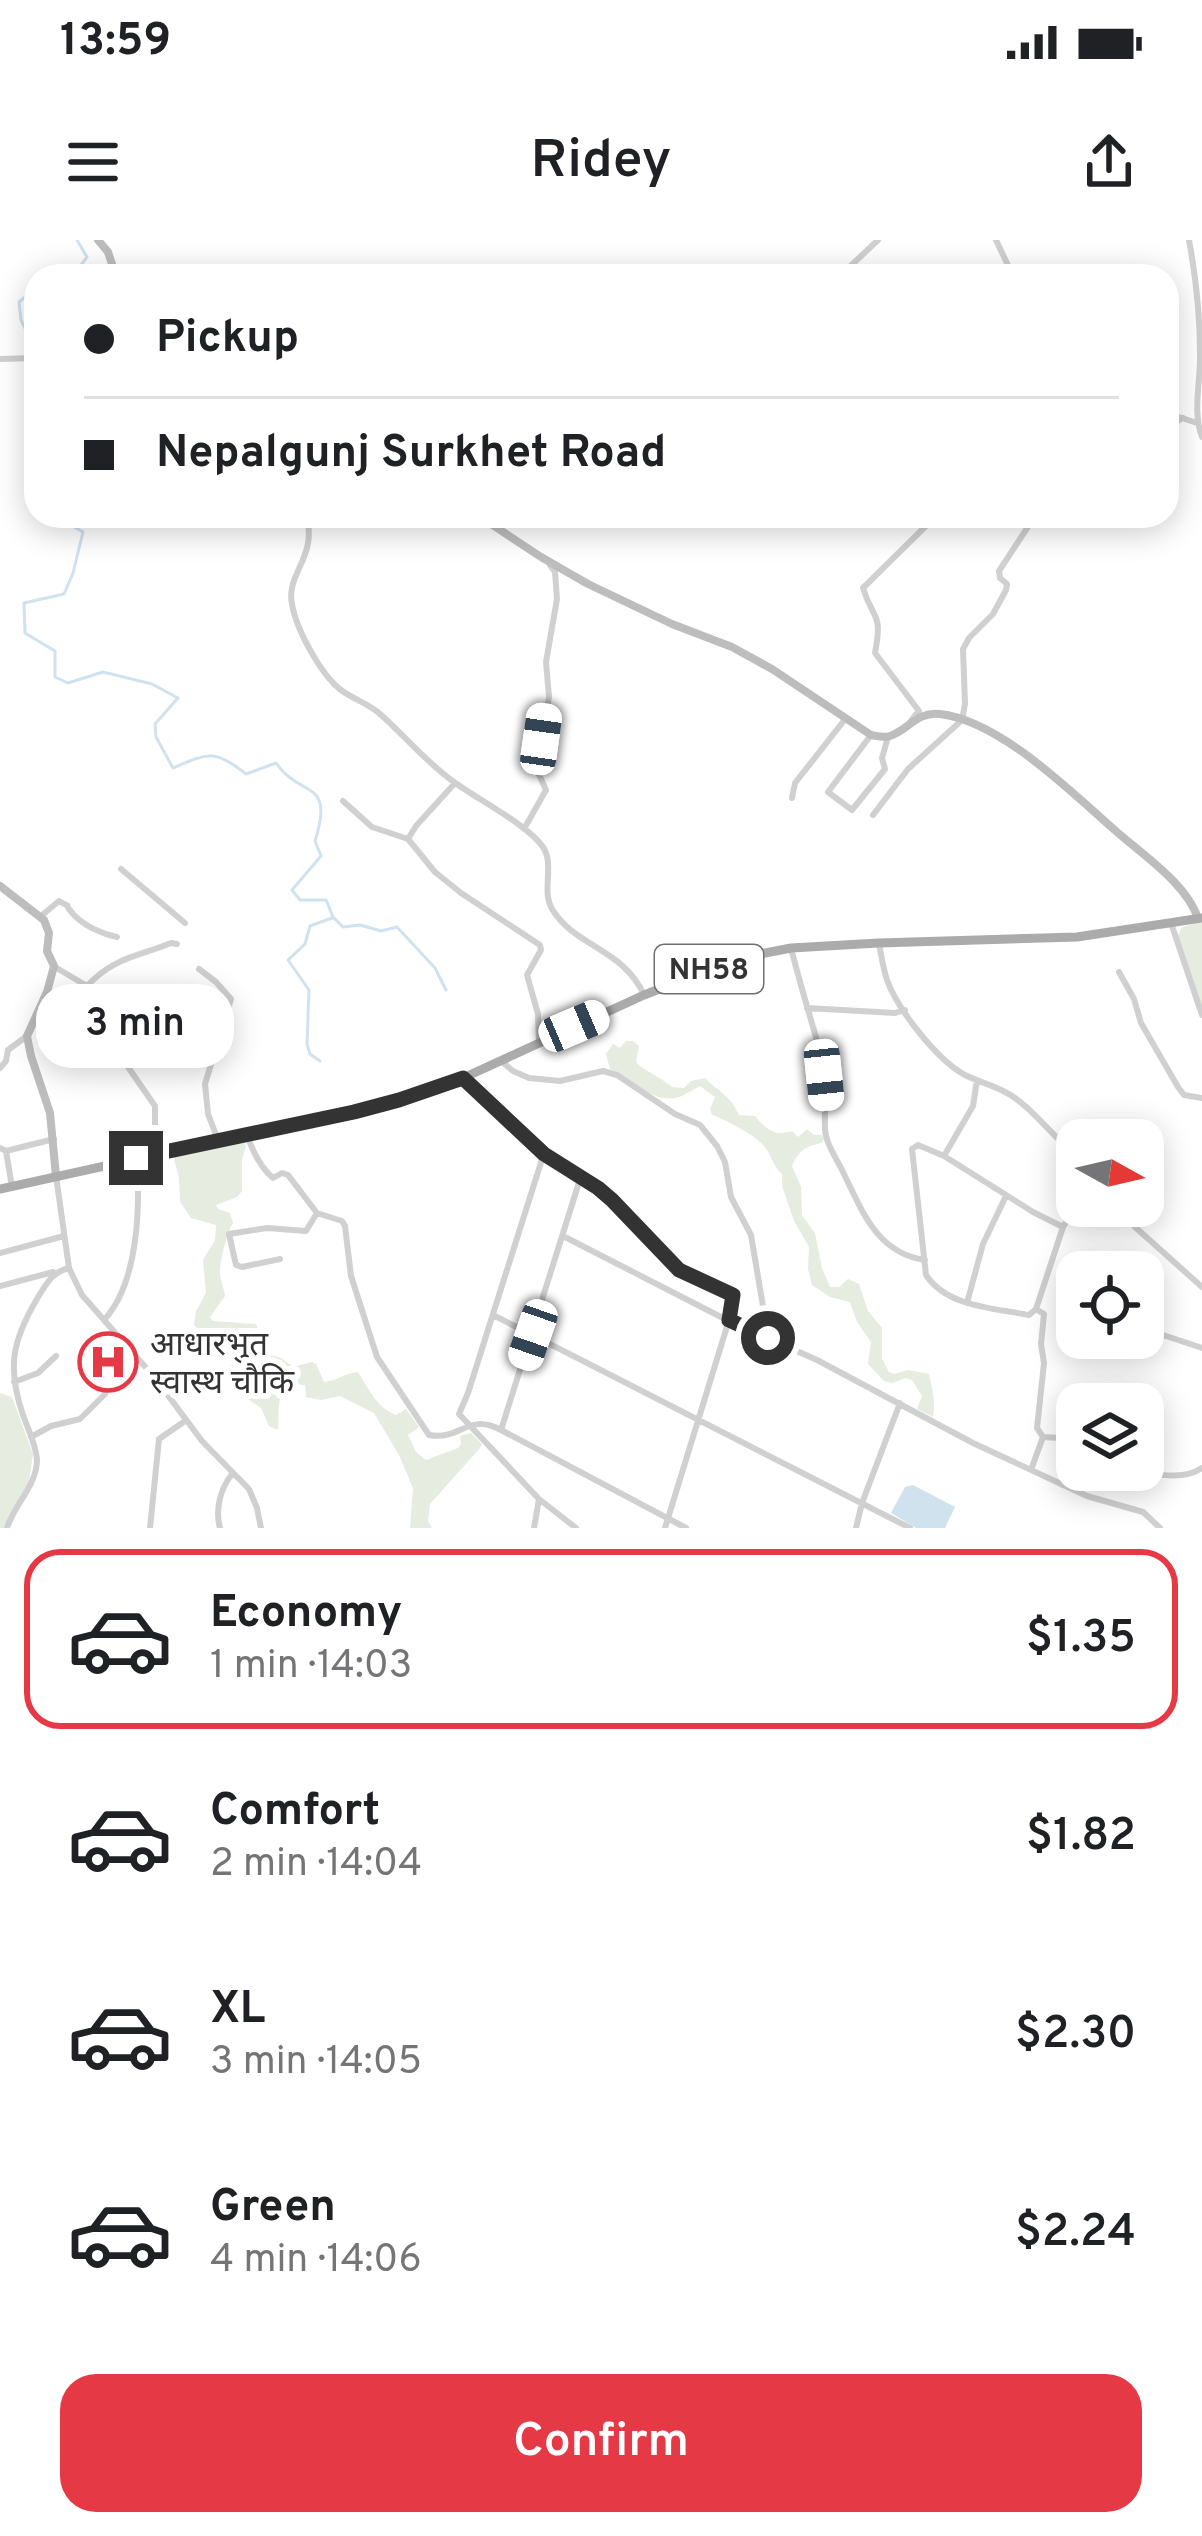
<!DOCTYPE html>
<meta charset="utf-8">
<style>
:root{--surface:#fff;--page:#f2f2f2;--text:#202124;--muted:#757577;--line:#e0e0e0;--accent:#e63946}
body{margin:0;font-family:Overpass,"Noto Sans Devanagari",sans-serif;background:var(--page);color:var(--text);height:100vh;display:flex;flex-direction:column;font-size:45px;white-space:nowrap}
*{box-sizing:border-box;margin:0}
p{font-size:39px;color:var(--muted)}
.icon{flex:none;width:66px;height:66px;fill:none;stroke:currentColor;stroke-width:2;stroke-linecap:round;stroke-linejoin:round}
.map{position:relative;height:1288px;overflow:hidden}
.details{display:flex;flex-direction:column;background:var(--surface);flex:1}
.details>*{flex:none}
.top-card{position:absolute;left:24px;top:24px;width:1155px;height:264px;border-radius:36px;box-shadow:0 6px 30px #0003;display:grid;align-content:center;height:264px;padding:0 60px;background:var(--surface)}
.needle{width:78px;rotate:98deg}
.fabs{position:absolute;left:1056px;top:879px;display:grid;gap:24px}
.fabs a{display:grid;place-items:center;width:108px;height:108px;border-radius:24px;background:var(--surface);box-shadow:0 6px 30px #0003;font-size:60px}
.end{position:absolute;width:54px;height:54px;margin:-27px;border:15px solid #333;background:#fff;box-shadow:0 0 0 6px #fff}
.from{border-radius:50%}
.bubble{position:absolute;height:84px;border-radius:36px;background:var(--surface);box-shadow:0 6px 30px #0003;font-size:39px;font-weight:600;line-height:84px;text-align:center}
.car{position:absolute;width:36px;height:72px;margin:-36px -18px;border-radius:15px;box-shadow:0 0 9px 3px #0007;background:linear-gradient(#fff 24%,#345 0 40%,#fff 0 76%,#345 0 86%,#fff 0)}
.top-card b{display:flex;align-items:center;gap:42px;height:114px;font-size:45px}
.top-card b+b{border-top:3px solid var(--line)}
.top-card i{width:30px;height:30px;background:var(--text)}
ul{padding:21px 0 0;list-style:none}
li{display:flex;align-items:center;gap:36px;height:180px;margin:0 24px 18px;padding:0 36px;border:6px solid transparent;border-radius:36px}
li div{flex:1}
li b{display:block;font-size:45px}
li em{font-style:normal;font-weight:600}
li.active{border-color:var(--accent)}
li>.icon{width:108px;height:108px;stroke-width:1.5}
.button{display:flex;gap:24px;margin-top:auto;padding:24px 60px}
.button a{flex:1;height:138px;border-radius:36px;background:var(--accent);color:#fff;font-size:48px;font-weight:600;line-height:138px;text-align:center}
.status{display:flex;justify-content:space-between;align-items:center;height:84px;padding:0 60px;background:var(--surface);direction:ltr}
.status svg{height:33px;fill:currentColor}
header{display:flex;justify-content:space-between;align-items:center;height:156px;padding:0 60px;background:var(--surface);font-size:54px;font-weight:600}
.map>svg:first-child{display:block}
.green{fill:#e6ecdf}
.water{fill:#cfe2ee}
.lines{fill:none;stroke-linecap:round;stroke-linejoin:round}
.stream{stroke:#cfe2ee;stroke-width:3}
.street{stroke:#d0d0d0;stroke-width:6}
.secondary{stroke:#bdbdbd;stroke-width:8}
.primary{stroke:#ababab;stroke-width:9}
.route{stroke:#333;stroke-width:15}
.labels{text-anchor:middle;stroke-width:12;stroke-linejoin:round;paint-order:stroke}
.shield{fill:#fff;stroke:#707070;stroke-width:3}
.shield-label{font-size:30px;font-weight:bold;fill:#333}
.poi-label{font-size:33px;fill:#333;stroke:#fff;text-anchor:start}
</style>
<div class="status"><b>13:59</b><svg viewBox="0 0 49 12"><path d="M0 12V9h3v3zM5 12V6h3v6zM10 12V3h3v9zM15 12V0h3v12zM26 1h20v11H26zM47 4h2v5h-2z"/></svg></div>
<header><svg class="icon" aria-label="menu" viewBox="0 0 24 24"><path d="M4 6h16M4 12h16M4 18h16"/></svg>Ridey<svg class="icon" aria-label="share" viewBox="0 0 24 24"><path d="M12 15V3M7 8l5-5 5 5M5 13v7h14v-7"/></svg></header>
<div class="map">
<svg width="1202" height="1288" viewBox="0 0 1202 1288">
<rect width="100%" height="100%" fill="#fff"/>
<path class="green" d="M1202,682V768L1178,696L1182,687Z
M626,801H633L639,806C639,812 635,818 637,823C639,827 666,841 672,847L684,848L691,841L705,838C718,852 730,854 739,875L755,876C766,890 775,896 792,891L798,897L807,889L814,895H822L824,899L822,903C805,906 799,911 792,926L801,947L802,975L815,993L822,1028L830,1047H839L848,1039L859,1044L868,1071L882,1088V1119L889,1132L894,1134L908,1130L929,1134C932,1148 936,1163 933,1177L917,1169L922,1156L912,1140L906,1138L892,1143L884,1141L868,1124L871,1102L857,1082L850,1062L830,1057L812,1045L808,1029L809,1007L794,981L782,946V934C773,926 772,917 765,907C758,897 725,879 712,875L710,869L715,857L700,846C694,849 688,853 682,856C654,867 634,839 610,829L606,814L613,804L620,808Z
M243,897L246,906L242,919V951L237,957L216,965L218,969L230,973L233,983C227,992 219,1024 220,1035C221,1042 224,1049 225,1056L210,1077L213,1081L256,1084L267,1114L281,1118L293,1127L312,1122L316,1124L324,1142C336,1141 345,1133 358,1132C369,1149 376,1167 396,1175L406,1169L419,1187L408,1195L416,1212L426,1220L458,1208L461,1204L460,1196L471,1193L482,1204L480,1208L430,1264L428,1281L432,1288H410L413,1248L399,1215L374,1173L340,1156L321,1160L306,1157L305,1145C273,1140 280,1171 278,1190L269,1186L261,1168L245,1157L231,1128L232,1119L248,1107L247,1103C223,1099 213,1106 194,1085L196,1071L206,1053L203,1020L215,1000L216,985L191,978L180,962L179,938L173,915Z
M0,1153L12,1157L33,1214L29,1241L4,1288H0Z"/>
<path class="water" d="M913,1245L955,1267L945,1288H916L891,1273L905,1247Z"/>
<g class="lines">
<path class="stream" d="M73,36L87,17L77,0
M36,48L19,62L21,80L30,98L26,130L36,144
M56,276L83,292L73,333L64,354L24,363L25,393L55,411V437L68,443L103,432L152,444L178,458L155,484L156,497L173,528C208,513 214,509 246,534L276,523C301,559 335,538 315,601L321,616L292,650L300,660H326L333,677L343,687L360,685L381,691L397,687L435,728L446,750
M320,821L310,814L307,804L309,750L288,720L305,704L310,686L332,678"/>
<path class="street" d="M996,0L1013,36
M1189,0C1196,38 1200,74 1200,113C1201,140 1192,171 1202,197
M840,36L878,0
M0,119L36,118
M1167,173L1197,183
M1167,187L1183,178
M308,276C308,285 310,295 308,303C305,325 287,341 292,364C296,389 321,435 341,450C353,459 369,464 380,474C405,496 427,523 454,542C477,559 528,585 543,607C555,625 541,650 552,669C575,707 624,709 644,755
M910,482L919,471L875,413C883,371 873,381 863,348L936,276
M871,495L828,552L852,570L885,529L882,518L888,497
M792,558L795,543L846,478
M343,561L372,587L408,599L435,632L461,653L540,705L541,710L527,735L538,774L539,801
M873,575L908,529L962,480L965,464L963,409L969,398L993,374L1006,350L1007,344L1000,338L999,331L1035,276
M524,589L546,550L536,528L549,457L546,422L557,359L555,332L550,325
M408,599L416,586L455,543
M121,629L185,683
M40,677L59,661C76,671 60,659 73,674C84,686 102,694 117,697
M1171,683L1202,775
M879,703C881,715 883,728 887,740C898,770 936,818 963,834C980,843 999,846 1015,858C1038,874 1053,898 1077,915
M791,708C800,744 811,779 821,815C828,839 824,864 825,888C825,902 836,918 842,930C862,970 876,1013 925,1020
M55,727L87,746L117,781L126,786L218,808
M199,729L216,742L231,759L205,844L208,874L218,900
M1119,732L1134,759L1141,783L1178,847L1184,855L1202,858
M87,746C114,717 137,717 171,703L177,704
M155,761L176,766L222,789
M807,768L895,773L905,770
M117,781L119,814L155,866V914
M501,821L513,831L529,838L560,841L603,831L617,835L675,874L700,885L717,906L725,922L731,957L751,995L768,1096
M0,828L6,821L8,810L27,796
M463,838L544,913L612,960L679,1031L733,1055L734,1062L729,1080L665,1288
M977,840L973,866L944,916L1033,972L1063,987L1077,964
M246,894C253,910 259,926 273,938L282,933L288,935L317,973L342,981L345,986L351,1036L377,1117L429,1195C461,1201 468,1172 501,1190L581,936
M0,908L6,911L12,947
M6,911L54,899
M544,913L468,1153L459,1174L539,1259L576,1288
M944,916L918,905L912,909L926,1035C947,1067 994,1068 1029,1075L1036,1069
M56,936L69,1028L82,1055L155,1138L202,1201L249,1249L257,1268L261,1288
M1120,966L1135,987L1202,1047
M563,996L721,1077L817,1120L973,1203L1087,1256L1143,1272L1160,1288
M0,1013L64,996
M280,1019L242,1027L236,1025L229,994L267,988L306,991L317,973
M0,1046L53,1032
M967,1063L983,1004L1006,956
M493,1075L910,1288
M104,1080C139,1042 140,966 137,918
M1143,1092L1166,1096L1202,1108
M14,1142L38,1133L56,1116
M501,1190L686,1288
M31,1197L51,1186L80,1179L105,1154
M1043,1197L1077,1199
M1032,1227L1043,1197L1037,1188L1044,1123L1041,1104L1044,1074L1036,1069L1063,987
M1129,1230C1154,1233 1180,1242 1202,1228
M7,1288C14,1265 37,1245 37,1220C36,1205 28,1189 23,1175C7,1128 12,1101 37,1059C46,1044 52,1032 69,1028
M150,1288L159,1199L185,1181
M220,1288C215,1270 220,1249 232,1234
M534,1288L539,1259
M856,1288L862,1263L900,1163"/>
<path class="secondary" d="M98,0L108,12L116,36
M479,276L541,317L588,344L672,384L732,407L772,429L871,495C877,496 884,498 890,496C907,491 917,471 940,474C1001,481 1072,553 1117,592C1143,615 1188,645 1198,679
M0,646L44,680L49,693L47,711L54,726L47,752L27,796L31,816L50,873L56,936"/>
<path class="primary" d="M0,949L399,861L463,838L644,755L739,718L791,708L879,703L1077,697L1202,678"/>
</g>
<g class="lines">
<path class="route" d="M136,918L354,872L399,860L463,838L544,914L598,948L612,960L679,1030L733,1055L729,1080L768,1098"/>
</g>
<defs>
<g id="hospital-ring" transform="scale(3)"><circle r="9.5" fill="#fff" stroke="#e63946" stroke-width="1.5"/><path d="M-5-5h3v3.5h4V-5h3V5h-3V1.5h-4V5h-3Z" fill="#e63946"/></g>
</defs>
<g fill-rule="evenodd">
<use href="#hospital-ring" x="108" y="1122"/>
</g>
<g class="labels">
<rect class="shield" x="655" y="705" width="108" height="48" rx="9"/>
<g class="shield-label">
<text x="709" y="739">NH58</text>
</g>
<g class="poi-label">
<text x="150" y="1115">आधारभुत<tspan x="150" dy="38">स्वास्थ चौकि</tspan></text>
</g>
</g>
</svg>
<div class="fabs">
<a><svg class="needle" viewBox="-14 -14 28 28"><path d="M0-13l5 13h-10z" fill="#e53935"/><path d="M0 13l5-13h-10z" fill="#757577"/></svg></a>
<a><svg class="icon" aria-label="locate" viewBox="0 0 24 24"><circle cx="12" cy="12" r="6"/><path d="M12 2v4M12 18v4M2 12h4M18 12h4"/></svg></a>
<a><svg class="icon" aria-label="layers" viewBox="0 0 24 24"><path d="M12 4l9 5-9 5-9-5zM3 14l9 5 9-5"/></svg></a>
</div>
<i class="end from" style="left:768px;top:1098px"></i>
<i class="end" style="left:136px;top:918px"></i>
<div class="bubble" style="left:36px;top:744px;width:198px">3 min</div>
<i class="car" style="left:541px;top:499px;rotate:8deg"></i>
<i class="car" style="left:574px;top:786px;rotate:67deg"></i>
<i class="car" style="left:824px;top:835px;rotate:174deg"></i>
<i class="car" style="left:533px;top:1095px;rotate:199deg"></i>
<div class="top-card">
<b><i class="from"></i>Pickup</b>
<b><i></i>Nepalgunj Surkhet Road</b>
</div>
</div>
<section class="details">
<ul>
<li class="active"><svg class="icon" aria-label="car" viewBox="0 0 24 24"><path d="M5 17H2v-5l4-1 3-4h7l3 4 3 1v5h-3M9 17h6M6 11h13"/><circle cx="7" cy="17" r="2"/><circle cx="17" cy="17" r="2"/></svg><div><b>Economy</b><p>1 min · 14:03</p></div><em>$1.35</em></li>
<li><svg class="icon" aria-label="car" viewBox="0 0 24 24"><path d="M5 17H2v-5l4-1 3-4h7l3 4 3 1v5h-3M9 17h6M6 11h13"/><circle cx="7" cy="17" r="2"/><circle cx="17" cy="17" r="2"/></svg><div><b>Comfort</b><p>2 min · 14:04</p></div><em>$1.82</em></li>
<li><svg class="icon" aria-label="car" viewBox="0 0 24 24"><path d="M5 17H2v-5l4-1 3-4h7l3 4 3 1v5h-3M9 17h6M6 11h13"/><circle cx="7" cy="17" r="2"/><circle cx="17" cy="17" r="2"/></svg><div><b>XL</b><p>3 min · 14:05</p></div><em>$2.30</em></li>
<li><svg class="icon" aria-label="car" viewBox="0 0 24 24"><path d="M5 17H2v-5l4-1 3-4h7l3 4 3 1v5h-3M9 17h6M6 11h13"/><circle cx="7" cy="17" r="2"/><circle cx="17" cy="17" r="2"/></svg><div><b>Green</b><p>4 min · 14:06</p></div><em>$2.24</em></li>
</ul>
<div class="button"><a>Confirm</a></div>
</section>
